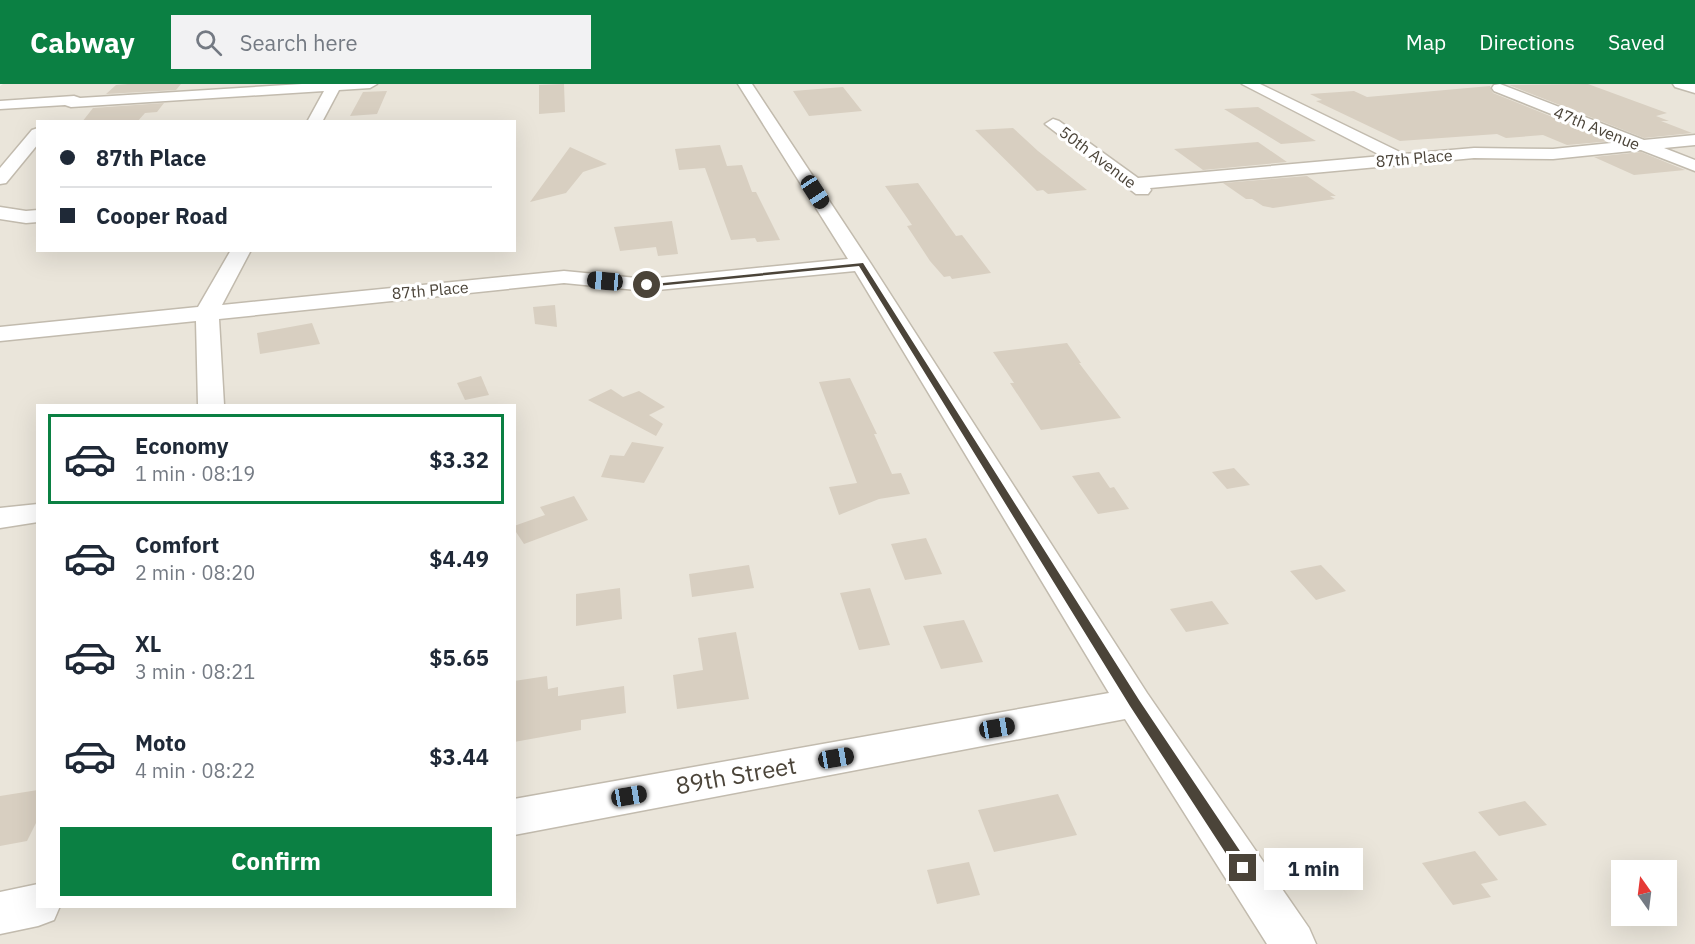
<!DOCTYPE html>
<meta charset="utf-8">
<style>
:root{--surface:#fff;--page:#f2f2f3;--text:#1f2937;--muted:#747a83;--line:#e0e1e3;--accent:#0b8043}
body{margin:0;font-family:"IBM Plex Sans",sans-serif;background:var(--page);color:var(--text);height:100vh;display:flex;flex-direction:column;font-size:22px;white-space:nowrap}
*{box-sizing:border-box;margin:0}
p{font-size:20px;color:var(--muted)}
.icon{flex:none;width:33px;height:33px;fill:none;stroke:currentColor;stroke-width:2;stroke-linecap:round;stroke-linejoin:round}
.map{position:relative;flex:1;overflow:hidden}
.sheet{position:absolute;left:36px;top:320px;width:480px;height:504px;display:flex;flex-direction:column;background:var(--surface);border-radius:0px;box-shadow:0 6px 24px #0002}
.sheet>*{flex:none}
.banner{position:absolute;left:36px;top:36px;width:480px;height:132px;border-radius:0px;box-shadow:0 6px 24px #0002;display:grid;align-content:center;height:132px;padding:0 24px;background:var(--surface)}
.needle{width:39px;rotate:346deg}
.buttons{position:absolute;left:1611px;top:776px;display:grid;gap:12px}
.buttons a{display:grid;place-items:center;width:66px;height:66px;border-radius:0px;background:var(--surface);box-shadow:0 6px 24px #0002;font-size:30px}
.end{position:absolute;width:27px;height:27px;margin:-14px;border:8px solid #4b4439;background:#fff;box-shadow:0 0 0 3px #fff}
.from{border-radius:50%}
.bubble{position:absolute;height:42px;border-radius:0px;background:var(--surface);box-shadow:0 6px 24px #0002;font-size:20px;font-weight:700;line-height:42px;text-align:center}
.car{position:absolute;width:18px;height:36px;margin:-18px -9px;border-radius:8px;box-shadow:0 0 4px 2px #0007;background:linear-gradient(#222 24%,#8ab4d8 0 40%,#222 0 76%,#8ab4d8 0 86%,#222 0)}
.banner b{display:flex;align-items:center;gap:21px;height:57px;font-size:22px}
.banner b+b{border-top:2px solid var(--line)}
.banner i{width:15px;height:15px;background:var(--text)}
ul{padding:10px 0 0;list-style:none}
li{display:flex;align-items:center;gap:18px;height:90px;margin:0 12px 9px;padding:0 12px;border:3px solid transparent;border-radius:0px}
li div{flex:1}
li b{display:block;font-size:22px}
li em{font-style:normal;font-weight:700}
li.on{border-color:var(--accent)}
li>.icon{width:54px;height:54px;stroke-width:1.5}
.button{display:flex;gap:12px;margin-top:auto;padding:12px 24px}
.button a{flex:1;height:69px;border-radius:0px;background:var(--accent);color:#fff;font-size:24px;font-weight:700;line-height:69px;text-align:center}
header{display:flex;align-items:center;gap:36px;box-sizing:border-box;height:84px;padding:0 30px;background:var(--accent);color:#fff}
header strong{font-size:28px}
nav{display:flex;gap:33px;margin-inline-start:auto;font-size:21px}
.search{width:420px;height:54px;background:var(--page);display:flex;align-items:center;gap:15px;box-sizing:border-box;padding:0 21px;border-radius:0px;color:var(--muted);font-size:22px}
.map>svg:first-child{display:block}
.residential{fill:#eae5da;fill-rule:evenodd}
.building{fill:#d8cfc1}
.lines{fill:none;stroke-linecap:round;stroke-linejoin:round}
.minor-casing{stroke:#c2bbae;stroke-width:3}
.minor{fill:#fff;fill-rule:evenodd}
.route{fill:#4b4439}
.labels{text-anchor:middle;stroke-width:6;stroke-linejoin:round;paint-order:stroke}
.far-street-label{font-size:16px;fill:#4b4439;stroke:#fff}
.near-street-label{font-size:24px;fill:#4b4439;stroke:#fff}
</style>
<header>
<strong>Cabway</strong>
<div class="search"><svg class="icon" aria-label="search" viewBox="0 0 24 24"><circle cx="10" cy="10" r="6"/><path d="M15 15l6 6"/></svg>Search here</div>
<nav><a>Map</a><a>Directions</a><a>Saved</a></nav>
</header>
<div class="map">
<svg width="1695" height="860" viewBox="0 0 1695 860">
<rect width="100%" height="100%" fill="#f6f3ec"/>
<path class="residential" d="M3,0H1695V860H0V2ZM38,38H514V166H38ZM38,321H514V822H38ZM1622,786H1666V831H1622Z"/>
<path class="building" d="M128,0H181L176,6L106,10L116,1Z
M564,0L565,28L539,30V1Z
M1588,0L1667,29L1656,32L1669,37H1661L1692,49L1644,54L1509,1Z
M1490,2L1493,9L1612,57L1567,61L1543,51L1506,54L1497,50L1400,57L1316,17L1322,16L1310,10L1354,7L1367,13Z
M843,3L862,27L809,32L793,7Z
M387,7L377,30L350,32L363,8Z
M164,19L157,28L145,29L137,38H82L93,24Z
M1258,23L1316,57L1281,60L1224,25Z
M1013,44L1038,67L1087,106L1048,110L1043,106L1037,107L975,46Z
M1258,58L1287,78L1203,86L1174,65Z
M720,61L727,82L742,81L752,108H756L780,156L757,158L755,154L731,156L705,84L679,86L675,65Z
M570,63L607,80L583,88L566,109L530,118Z
M1641,68L1685,86L1634,91L1594,73Z
M1307,92L1336,112H1330L1335,115L1273,124L1263,122L1252,115H1246L1223,99Z
M918,99L956,152L962,151L991,189L952,195L950,192L944,193L930,177L907,142L912,141L885,102Z
M672,137L678,170L658,172L656,163L620,167L614,143Z
M555,221L557,243L535,240L533,223Z
M312,239L320,260L260,270L257,249Z
M1067,259L1081,279H1079L1121,334L1041,346L1010,299H1014L993,268Z
M481,292L489,311L465,316L457,299Z
M850,294L877,350H874L892,390L901,389L910,410L879,415L839,431L829,403L857,399L819,298Z
M611,305L623,313L639,307L665,323L649,331L663,340L656,352L588,316Z
M632,358L664,363L644,399L601,393L610,371L624,372Z
M1234,384L1250,401L1227,405L1212,388Z
M1099,388L1110,404L1114,403L1129,425L1098,430L1072,392Z
M574,412L588,436L524,460L514,445V442L545,431L540,423Z
M926,454L942,490L905,496L891,460Z
M749,481L754,504L692,513L689,490Z
M1321,481L1346,507L1316,516L1290,487Z
M620,504L622,535L576,542V510Z
M870,504L890,561L859,566L840,509Z
M1212,517L1229,540L1186,548L1170,525Z
M964,536L983,578L941,585L923,542Z
M736,548L749,615L677,625L673,591L703,586L698,554Z
M547,592L548,605L558,603V612L624,602L626,629L581,636V646L514,658V597Z
M38,706V735L27,757L0,762V712Z
M1058,710L1077,751L994,768L978,726Z
M1525,717L1547,741L1499,752L1478,728Z
M1475,767L1498,796L1481,800L1491,813L1453,821L1422,779Z
M969,778L980,811L937,820L927,786Z"/>
<g class="lines">
<g class="minor-casing">
<path id="minor" d="M302,0H377L370,4L339,6L322,38H307L324,7L71,23L65,21L0,25V17L74,12L80,14Z
M738,0H752L871,180L1147,609L1309,844L1316,860H1267L1125,635L514,751V715L1109,609L855,187L647,207L564,199L219,235L224,321H198L196,237L0,257V243L198,223L231,166H251L222,221L564,187L647,195L848,175Z
M1242,0H1260L1404,70L1474,64L1553,65L1621,58L1494,7L1492,4L1494,1L1500,0L1644,56L1695,51V61L1664,64L1695,76V87L1641,66L1553,75L1474,74L1150,104L1151,106L1148,110H1136L1045,40L1053,35L1059,37L1138,94L1382,72Z
M1673,0H1695V9L1675,3Z
M38,44V60L6,99L0,100V84L32,46Z
M0,123L26,127L38,126V138L26,139L0,135Z
M38,420V438L0,444V424Z
M38,800V822H60L54,836L38,842L0,850V808Z"/>
</g>
<use href="#minor" class="minor"/>
</g>
<path class="route" d="M863,179L1139,616L1248,779L1250,784L1248,788L1243,790L1238,788L1130,622L859,182L647,203L643,201Z"/>
<g class="labels">
<g class="far-street-label">
<text transform="translate(1597 44) rotate(22)" y="6">47th Avenue</text>
<text transform="translate(1098 73) rotate(37)" y="6">50th Avenue</text>
<text transform="translate(1414 74) rotate(-5)" y="6">87th Place</text>
<text transform="translate(430 206) rotate(-5)" y="6">87th Place</text>
</g>
<g class="near-street-label">
<text transform="translate(736 692) rotate(-10)" y="8">89th Street</text>
</g>
</g>
</svg>
<div class="buttons">
<a><svg class="needle" viewBox="-14 -14 28 28"><path d="M0-13l5 13h-10z" fill="#e53935"/><path d="M0 13l5-13h-10z" fill="#747a83"/></svg></a>
</div>
<i class="end from" style="left:647px;top:201px"></i>
<i class="end" style="left:1243px;top:784px"></i>
<div class="bubble" style="left:1264px;top:764px;width:99px">1 min</div>
<i class="car" style="left:815px;top:108px;rotate:147deg"></i>
<i class="car" style="left:605px;top:197px;rotate:275deg"></i>
<i class="car" style="left:997px;top:644px;rotate:80deg"></i>
<i class="car" style="left:836px;top:674px;rotate:80deg"></i>
<i class="car" style="left:629px;top:712px;rotate:80deg"></i>
<div class="banner">
<b><i class="from"></i>87th Place</b>
<b><i></i>Cooper Road</b>
</div>
<section class="sheet">
<ul>
<li class="on"><svg class="icon" aria-label="car" viewBox="0 0 24 24"><path d="M5 17H2v-5l4-1 3-4h7l3 4 3 1v5h-3M9 17h6M6 11h13"/><circle cx="7" cy="17" r="2"/><circle cx="17" cy="17" r="2"/></svg><div><b>Economy</b><p>1 min · 08:19</p></div><em>$3.32</em></li>
<li><svg class="icon" aria-label="car" viewBox="0 0 24 24"><path d="M5 17H2v-5l4-1 3-4h7l3 4 3 1v5h-3M9 17h6M6 11h13"/><circle cx="7" cy="17" r="2"/><circle cx="17" cy="17" r="2"/></svg><div><b>Comfort</b><p>2 min · 08:20</p></div><em>$4.49</em></li>
<li><svg class="icon" aria-label="car" viewBox="0 0 24 24"><path d="M5 17H2v-5l4-1 3-4h7l3 4 3 1v5h-3M9 17h6M6 11h13"/><circle cx="7" cy="17" r="2"/><circle cx="17" cy="17" r="2"/></svg><div><b>XL</b><p>3 min · 08:21</p></div><em>$5.65</em></li>
<li><svg class="icon" aria-label="car" viewBox="0 0 24 24"><path d="M5 17H2v-5l4-1 3-4h7l3 4 3 1v5h-3M9 17h6M6 11h13"/><circle cx="7" cy="17" r="2"/><circle cx="17" cy="17" r="2"/></svg><div><b>Moto</b><p>4 min · 08:22</p></div><em>$3.44</em></li>
</ul>
<div class="button"><a>Confirm</a></div>
</section>
</div>
